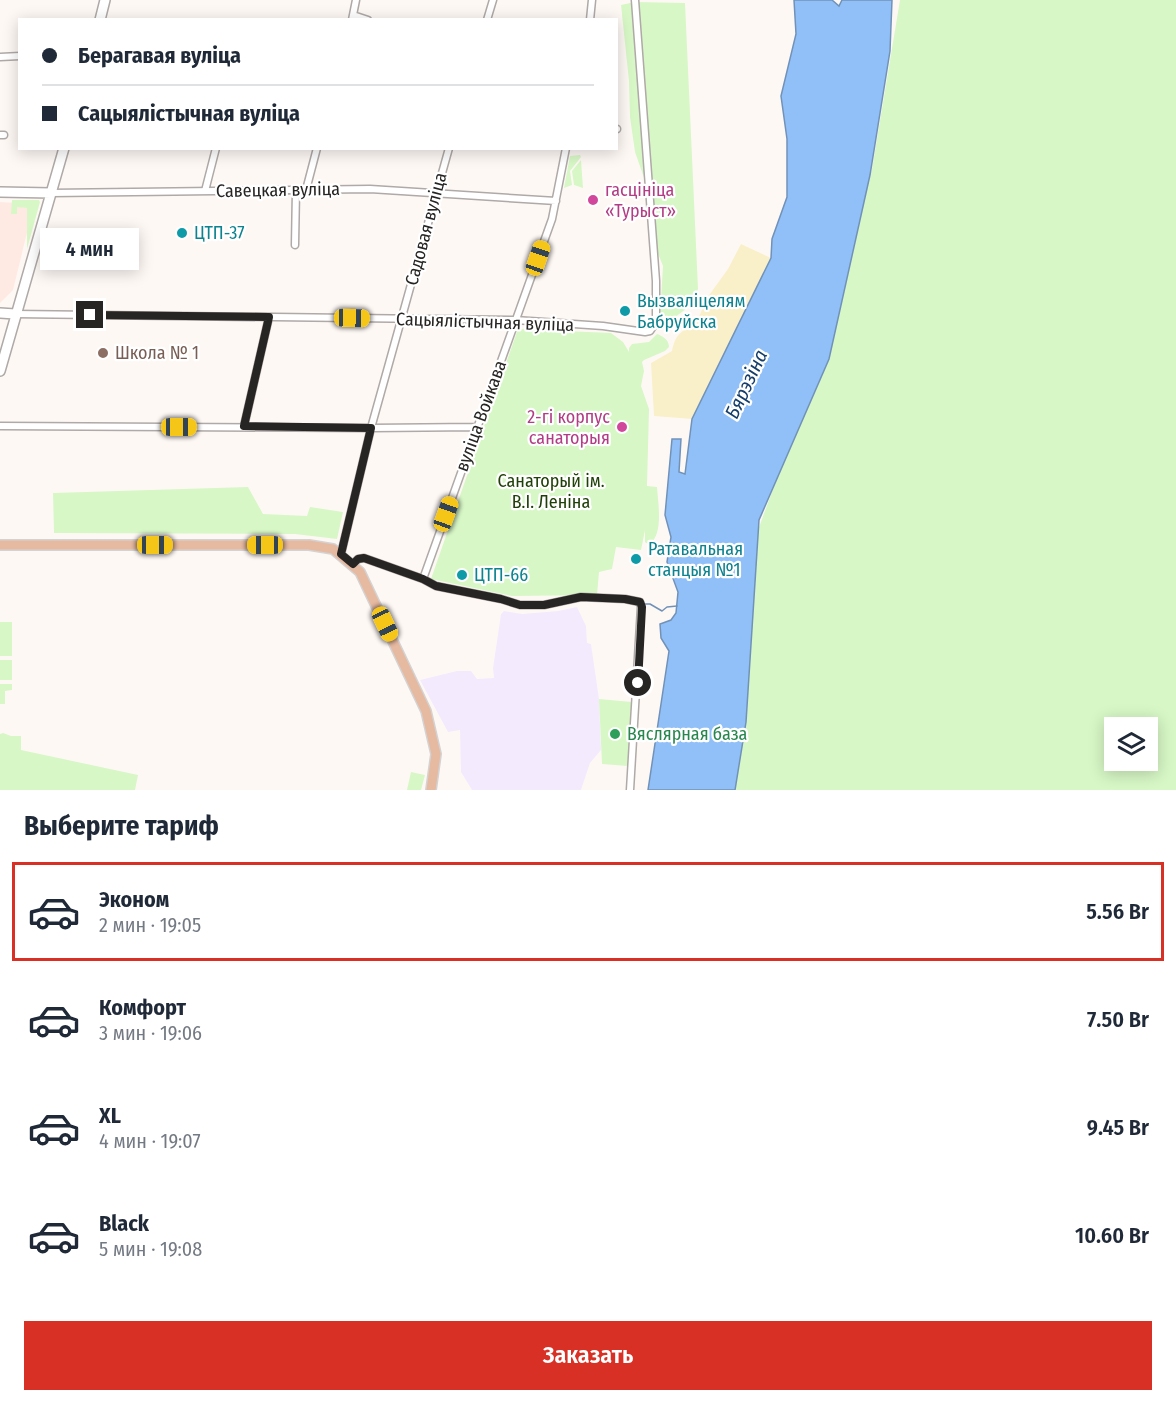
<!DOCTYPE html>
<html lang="ru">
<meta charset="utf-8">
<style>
:root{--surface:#fff;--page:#f2f2f3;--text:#1f2937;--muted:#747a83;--line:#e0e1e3;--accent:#d93025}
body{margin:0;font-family:"Fira Sans Condensed",sans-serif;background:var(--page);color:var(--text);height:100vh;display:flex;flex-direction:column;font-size:22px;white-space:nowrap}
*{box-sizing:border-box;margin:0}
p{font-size:20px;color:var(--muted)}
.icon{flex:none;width:33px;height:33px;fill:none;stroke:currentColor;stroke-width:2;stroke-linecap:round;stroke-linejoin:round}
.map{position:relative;height:790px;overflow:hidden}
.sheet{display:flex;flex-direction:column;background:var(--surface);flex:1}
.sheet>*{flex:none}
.top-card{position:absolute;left:18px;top:18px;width:600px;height:132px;border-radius:0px;box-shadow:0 3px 15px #0003;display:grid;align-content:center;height:132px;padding:0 24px;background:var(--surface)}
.fabs{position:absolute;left:1104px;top:717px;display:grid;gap:12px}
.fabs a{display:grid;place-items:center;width:54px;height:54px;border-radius:0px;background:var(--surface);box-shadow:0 3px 15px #0003;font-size:30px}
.end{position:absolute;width:27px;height:27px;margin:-14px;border:8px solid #272524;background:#fff;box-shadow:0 0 0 3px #fff}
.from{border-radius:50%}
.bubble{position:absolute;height:42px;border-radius:0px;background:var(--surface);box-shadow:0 3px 15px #0003;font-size:20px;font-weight:600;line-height:42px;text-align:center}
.car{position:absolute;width:18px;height:36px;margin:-18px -9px;border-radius:8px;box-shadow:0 0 4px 2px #0007;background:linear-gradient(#f5c518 24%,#345 0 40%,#f5c518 0 76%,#345 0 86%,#f5c518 0)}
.top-card b{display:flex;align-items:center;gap:21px;height:57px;font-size:22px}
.top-card b+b{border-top:2px solid var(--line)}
.top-card i{width:15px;height:15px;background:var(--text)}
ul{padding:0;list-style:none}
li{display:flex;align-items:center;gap:18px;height:99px;margin:0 12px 9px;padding:0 12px;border:3px solid transparent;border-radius:0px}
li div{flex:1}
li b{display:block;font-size:22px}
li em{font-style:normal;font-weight:600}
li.on{border-color:var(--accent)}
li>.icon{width:54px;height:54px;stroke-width:1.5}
h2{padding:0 24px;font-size:27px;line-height:72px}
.action{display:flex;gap:12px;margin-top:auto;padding:12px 24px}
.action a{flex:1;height:69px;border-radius:0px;background:var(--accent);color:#fff;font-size:24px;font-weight:600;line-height:69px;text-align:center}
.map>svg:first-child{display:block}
.industrial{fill:#f3ebfd}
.medical{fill:#feeae3}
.green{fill:#d7f7c6;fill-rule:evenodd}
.sand{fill:#f9f0ca}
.water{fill:#91c0f8;stroke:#7192b8;stroke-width:1.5}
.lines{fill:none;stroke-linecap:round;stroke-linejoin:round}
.stream{stroke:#7192b8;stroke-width:1.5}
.street-casing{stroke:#afa9a7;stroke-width:9}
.secondary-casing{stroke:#afa9a7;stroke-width:12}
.primary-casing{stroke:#d4d3d3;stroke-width:12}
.street{stroke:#fff;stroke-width:6}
.secondary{stroke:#fff;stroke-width:9}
.primary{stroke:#e6b9a1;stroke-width:9}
.route{stroke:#272524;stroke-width:8}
.hotel-dot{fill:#d1479c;stroke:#fff;stroke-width:2}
.culture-dot{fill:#0f9aa8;stroke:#fff;stroke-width:2}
.education-dot{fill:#8d6e63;stroke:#fff;stroke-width:2}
.leisure-dot{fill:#2e9e5b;stroke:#fff;stroke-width:2}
.labels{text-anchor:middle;stroke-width:4.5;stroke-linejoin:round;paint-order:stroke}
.street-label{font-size:18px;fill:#272524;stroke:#fff}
.hotel-label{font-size:18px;fill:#b23c85;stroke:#fff;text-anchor:start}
.culture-label{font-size:18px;fill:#0d838f;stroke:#fff;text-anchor:start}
.education-label{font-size:18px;fill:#785e54;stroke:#fff;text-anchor:start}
.park-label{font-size:18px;fill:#204008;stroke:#fff}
.leisure-label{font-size:18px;fill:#27864d;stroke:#fff;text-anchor:start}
.water-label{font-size:20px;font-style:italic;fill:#153e6a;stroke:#fff}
</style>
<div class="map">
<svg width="1176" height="790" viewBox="0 0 1176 790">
<rect width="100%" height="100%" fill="#fef8f5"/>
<path class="industrial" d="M577,607L586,626L587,643L591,644L599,699L601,750L590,763L581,790H472L461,772L460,730L448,732L420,680L457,671H471L477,679L494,678L493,668L501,614L504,611L522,614L558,611Z"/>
<path class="medical" d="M0,202L34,204L13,290L0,303Z"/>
<path class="green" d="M900,0H1176V790H730L758,530L831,331L872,169ZM1114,728H1148V760H1114Z
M635,2L685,3L698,289L690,306L671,320L660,316L663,266L655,246L649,192L635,152L630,117L629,81L621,5Z
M580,155L581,157L570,171L572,185L564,188L570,156Z
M581,160L583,188L574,185L572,171Z
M12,200H39L40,202L27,249V208L17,207V214H11Z
M518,329L611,333L623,342L629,352V348L632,344L649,342L657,334C663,336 669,340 669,347L665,351L644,360L642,362L644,371L641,386L649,409L647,486L657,487C658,504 664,534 649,545L645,542V530L641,550L616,547L612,569L599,572L597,595L512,596L431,579Z
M248,487L263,514L307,516L310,507L343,512L337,539L295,534L54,533L53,493Z
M0,622H12V656H0Z
M0,660H12V680H0Z
M0,684H12V690L5,691V704H0Z
M599,699L632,702L628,766L602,764Z
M3,733L11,736H21V750L138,775L135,790H0V734Z
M411,772L425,775L421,790H407Z"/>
<path class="sand" d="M741,244L771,258L692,419L654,416L651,363L672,351C675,336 680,330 695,326L707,298L728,269Z"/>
<path class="water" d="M794,0H832L839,6L842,0H892L890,51L870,175L829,359L759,520L746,722L735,790H648L669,651L661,638L660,624L671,620L676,613L678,592L667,562L671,537L665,515L672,439H681L679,472L685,474L692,419L771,258L772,239L787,197V139L781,96L796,34Z"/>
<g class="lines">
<path class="stream" d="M645,604H650L662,611L667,607L677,606"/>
<g class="street-casing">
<path id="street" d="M353,15L368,20
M352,20L356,0
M487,20L493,0
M590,20L592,0
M0,57L20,56
M616,129H617
M0,135H4
M306,190L317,148
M205,191L216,148
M51,193L370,189L556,201
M295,245L296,190
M15,314L515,320L603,326L645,332L650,331L656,322V281L635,0
M0,426L371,428L477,427
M244,426L269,317
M341,554L371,428L449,148
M353,564L358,559L364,558L423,579L436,586L501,599L520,605H544L581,597L625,599L640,602L641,607L630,790
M423,579L552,219L566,148"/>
</g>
<g class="secondary-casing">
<path id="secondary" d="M100,20L105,0
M0,192L51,193
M0,313L15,314
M0,371L64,148"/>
</g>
<g class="primary-casing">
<path id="primary" d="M0,545H309L333,549L360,572L426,711L436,754L431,790"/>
</g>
<use href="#street" class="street"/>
<use href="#secondary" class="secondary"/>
<use href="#primary" class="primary"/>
</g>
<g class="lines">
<path class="route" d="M90,315L269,317L244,426L371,428L341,554L353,564L358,559L364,558L423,579L436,586L501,599L520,605H544L581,597L625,599L640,602L642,607L638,683"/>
</g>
<g class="hotel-dot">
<circle cx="593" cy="200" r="6"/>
<circle cx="622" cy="427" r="6"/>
</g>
<g class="culture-dot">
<circle cx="182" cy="233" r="6"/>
<circle cx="625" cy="311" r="6"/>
<circle cx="636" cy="559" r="6"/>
<circle cx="462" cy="575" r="6"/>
</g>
<circle class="education-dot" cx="103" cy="353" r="6"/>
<circle class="leisure-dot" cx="615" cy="734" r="6"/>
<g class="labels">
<g class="street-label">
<text transform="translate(278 190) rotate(-1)" y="6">Савецкая вуліца</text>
<text transform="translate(426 229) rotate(-75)" y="6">Садовая вуліца</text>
<text transform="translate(485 322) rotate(2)" y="6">Сацыялістычная вуліца</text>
<text transform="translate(481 416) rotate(-70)" y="6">вуліца Войкава</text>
</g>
<g class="hotel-label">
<text x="605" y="196">гасцініца<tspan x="605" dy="21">«Турыст»</tspan></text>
<text x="610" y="423" text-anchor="end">2-гі корпус<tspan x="610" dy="21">санаторыя</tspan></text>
</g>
<g class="culture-label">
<text x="194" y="239">ЦТП-37</text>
<text x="637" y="307">Вызваліцелям<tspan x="637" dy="21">Бабруйска</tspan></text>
<text x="648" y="555">Ратавальная<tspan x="648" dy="21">станцыя №1</tspan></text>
<text x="474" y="581">ЦТП-66</text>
</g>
<g class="education-label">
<text x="115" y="359">Школа № 1</text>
</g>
<g class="park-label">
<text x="551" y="487">Санаторый ім.<tspan x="551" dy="21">В.І. Леніна</tspan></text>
</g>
<g class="leisure-label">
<text x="627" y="740">Вяслярная база</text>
</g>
<g class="water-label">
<text transform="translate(746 384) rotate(-65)" y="7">Бярэзіна</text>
</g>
</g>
</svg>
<div class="fabs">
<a><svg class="icon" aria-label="layers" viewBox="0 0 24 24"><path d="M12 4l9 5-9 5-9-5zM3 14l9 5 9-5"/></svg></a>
</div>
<i class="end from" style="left:638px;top:683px"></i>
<i class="end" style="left:90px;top:315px"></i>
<div class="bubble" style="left:40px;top:228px;width:99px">4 мин</div>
<i class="car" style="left:538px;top:258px;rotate:19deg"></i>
<i class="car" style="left:352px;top:318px;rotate:91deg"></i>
<i class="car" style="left:179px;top:427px;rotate:90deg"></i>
<i class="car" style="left:446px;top:514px;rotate:20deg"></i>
<i class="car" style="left:155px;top:545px;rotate:90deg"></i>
<i class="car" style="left:265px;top:545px;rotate:270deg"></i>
<i class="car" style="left:385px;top:624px;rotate:155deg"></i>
<div class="top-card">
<b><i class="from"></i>Берагавая вуліца</b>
<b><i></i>Сацыялістычная вуліца</b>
</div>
</div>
<section class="sheet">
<h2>Выберите тариф</h2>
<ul>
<li class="on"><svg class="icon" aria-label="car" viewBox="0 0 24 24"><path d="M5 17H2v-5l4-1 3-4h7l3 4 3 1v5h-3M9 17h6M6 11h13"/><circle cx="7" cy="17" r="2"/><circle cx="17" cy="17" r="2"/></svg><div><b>Эконом</b><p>2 мин · 19:05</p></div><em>5.56 Br</em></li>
<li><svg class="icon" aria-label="car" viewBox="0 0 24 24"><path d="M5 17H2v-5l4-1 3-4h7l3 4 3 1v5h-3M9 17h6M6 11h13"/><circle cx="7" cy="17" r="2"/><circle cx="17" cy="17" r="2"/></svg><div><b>Комфорт</b><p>3 мин · 19:06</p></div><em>7.50 Br</em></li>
<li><svg class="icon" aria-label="car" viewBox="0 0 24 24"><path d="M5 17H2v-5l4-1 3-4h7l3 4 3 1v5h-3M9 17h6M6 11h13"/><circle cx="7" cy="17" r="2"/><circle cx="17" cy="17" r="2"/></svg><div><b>XL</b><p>4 мин · 19:07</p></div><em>9.45 Br</em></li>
<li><svg class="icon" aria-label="car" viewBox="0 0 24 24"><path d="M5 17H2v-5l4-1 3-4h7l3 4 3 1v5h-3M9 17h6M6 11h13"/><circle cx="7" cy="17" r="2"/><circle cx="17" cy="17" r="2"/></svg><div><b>Black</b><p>5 мин · 19:08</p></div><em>10.60 Br</em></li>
</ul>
<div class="action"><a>Заказать</a></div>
</section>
